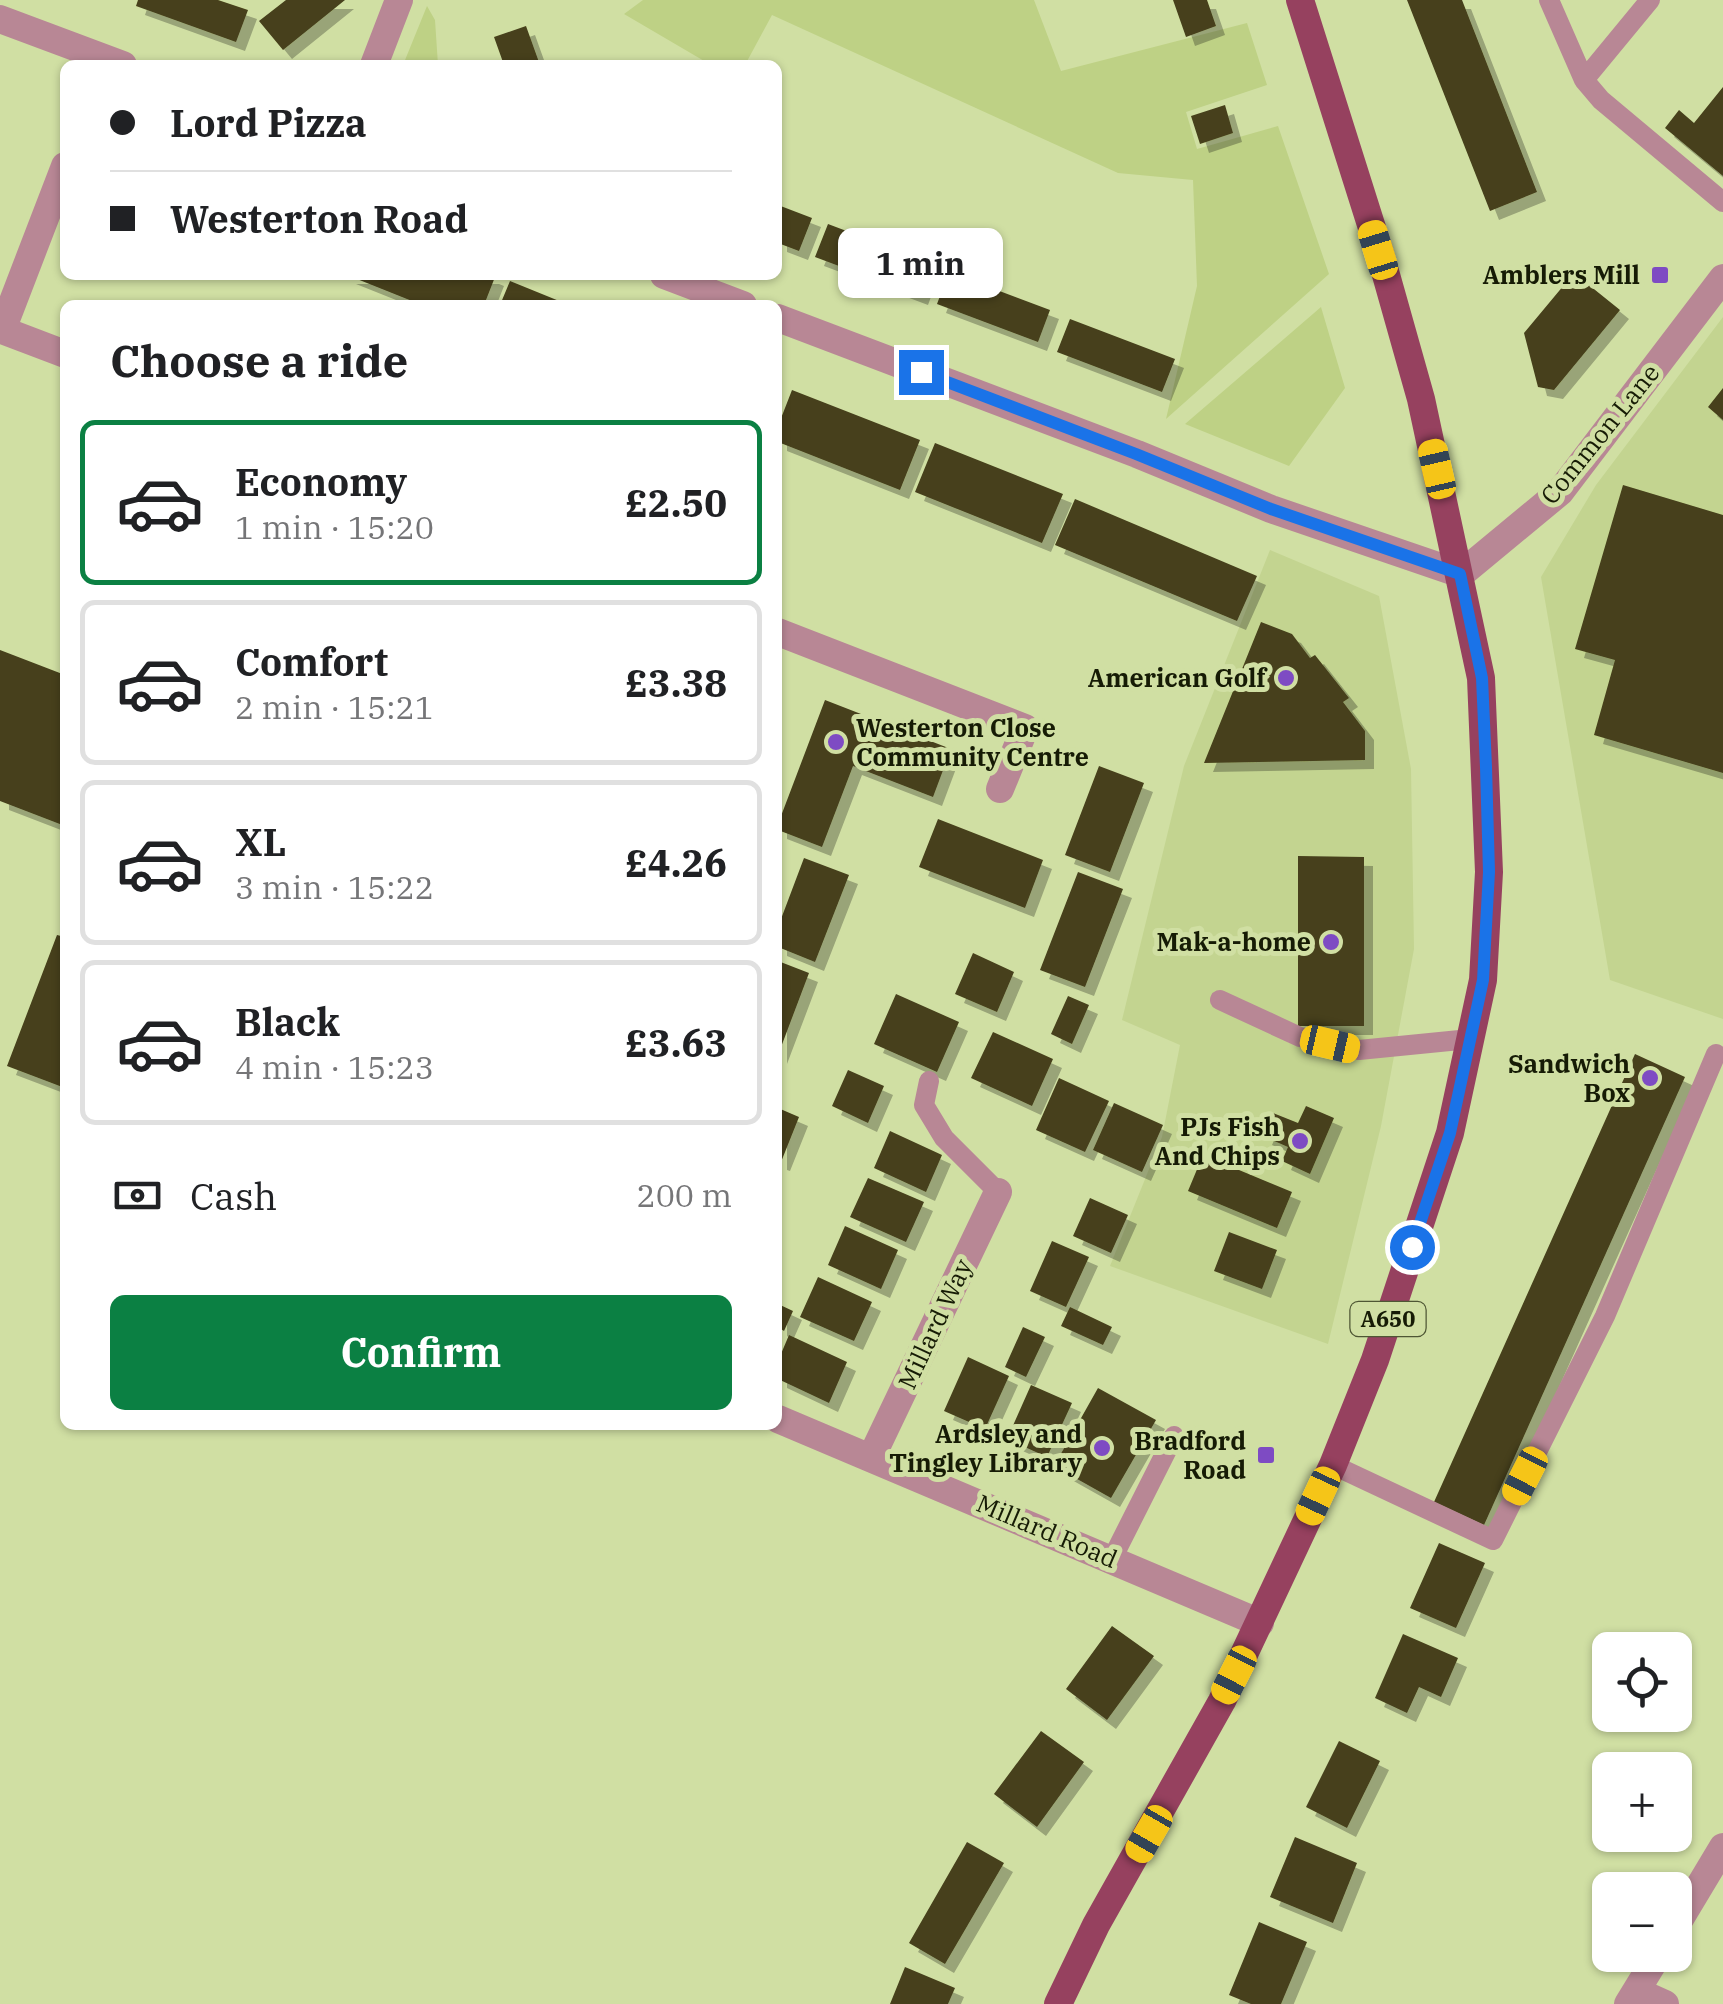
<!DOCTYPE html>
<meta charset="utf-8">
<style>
:root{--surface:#fff;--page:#f2f2f2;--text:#202124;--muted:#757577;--line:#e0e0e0;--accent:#0b8043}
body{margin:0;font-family:"IBM Plex Serif",serif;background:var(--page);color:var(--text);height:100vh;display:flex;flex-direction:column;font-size:38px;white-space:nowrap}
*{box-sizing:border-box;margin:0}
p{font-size:32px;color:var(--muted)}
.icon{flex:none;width:55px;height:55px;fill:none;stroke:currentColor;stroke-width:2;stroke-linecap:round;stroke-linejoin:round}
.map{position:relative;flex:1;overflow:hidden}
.details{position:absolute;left:60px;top:300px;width:722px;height:1130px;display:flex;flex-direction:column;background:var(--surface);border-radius:15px;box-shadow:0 2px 8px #0004}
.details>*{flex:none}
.top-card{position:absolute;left:60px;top:60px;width:722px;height:220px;border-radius:15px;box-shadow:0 2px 8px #0004;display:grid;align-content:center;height:220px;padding:0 50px;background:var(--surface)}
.buttons{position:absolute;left:1592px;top:1632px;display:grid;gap:20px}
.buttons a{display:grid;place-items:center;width:100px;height:100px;border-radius:15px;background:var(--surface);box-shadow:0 2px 8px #0004;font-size:50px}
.end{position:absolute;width:45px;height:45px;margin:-22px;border:12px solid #1a73e8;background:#fff;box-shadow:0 0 0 5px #fff}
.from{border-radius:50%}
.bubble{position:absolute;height:70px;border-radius:15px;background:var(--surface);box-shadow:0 2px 8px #0004;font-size:32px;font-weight:700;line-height:70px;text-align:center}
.car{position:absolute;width:30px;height:60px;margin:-30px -15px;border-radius:12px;box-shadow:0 0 8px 2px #0007;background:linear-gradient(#f5c518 24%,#345 0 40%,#f5c518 0 76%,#345 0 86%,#f5c518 0)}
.top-card b{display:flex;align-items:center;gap:35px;height:95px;font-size:38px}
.top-card b+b{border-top:2px solid var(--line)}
.top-card i{width:25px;height:25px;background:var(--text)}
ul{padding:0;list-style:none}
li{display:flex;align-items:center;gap:30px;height:165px;margin:0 20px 15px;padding:0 30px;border:5px solid var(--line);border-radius:15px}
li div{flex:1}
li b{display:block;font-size:38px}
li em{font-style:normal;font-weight:700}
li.current{border-color:var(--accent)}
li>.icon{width:90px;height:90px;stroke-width:1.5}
h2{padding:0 50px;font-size:45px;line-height:120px}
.pay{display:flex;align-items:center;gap:25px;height:110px;padding:0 50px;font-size:38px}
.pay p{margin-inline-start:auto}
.cta{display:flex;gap:20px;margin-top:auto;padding:20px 50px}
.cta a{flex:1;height:115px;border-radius:15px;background:var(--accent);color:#fff;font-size:40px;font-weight:700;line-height:115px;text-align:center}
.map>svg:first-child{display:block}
.built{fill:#c3d490}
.grass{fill:#bed185}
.building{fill:#46401b;filter:url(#shadow)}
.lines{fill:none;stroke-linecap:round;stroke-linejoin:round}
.service{stroke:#b88795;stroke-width:20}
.minor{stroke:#b88795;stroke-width:28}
.tertiary{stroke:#b88795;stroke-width:28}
.primary{stroke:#96415f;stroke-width:28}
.route{stroke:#1a73e8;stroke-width:12}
.poi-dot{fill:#7e4bc3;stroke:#d0dfa3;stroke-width:4}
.labels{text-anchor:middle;stroke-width:10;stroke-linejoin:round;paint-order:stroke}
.shield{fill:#d0dfa3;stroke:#4e5634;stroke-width:2.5}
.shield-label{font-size:22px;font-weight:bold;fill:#161b05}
.poi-label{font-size:25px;font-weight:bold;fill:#161b05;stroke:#d0dfa3;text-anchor:end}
.street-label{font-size:25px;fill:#161b05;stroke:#d0dfa3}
</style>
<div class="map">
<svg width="1723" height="2004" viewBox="0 0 1723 2004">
<defs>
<filter id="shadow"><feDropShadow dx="9" dy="9" stdDeviation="0" flood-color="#0004"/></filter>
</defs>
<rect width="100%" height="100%" fill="#d0dfa3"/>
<path class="built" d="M1723,317V1019L1610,980L1541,577L1596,485Z
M1270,550L1379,596L1411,769L1414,949L1381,1126L1328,1344L1110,1266L1162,1137L1180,1045L1122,1020L1184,766Z"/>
<path class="grass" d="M643,0H1034L1061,71L1247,23L1267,85L1186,112L1197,149L1278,126L1329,274L1166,419L1197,286L1193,180L1118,173L772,15L745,65H711L624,14Z
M427,6L435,20L438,65H403Z
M1321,307L1345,388L1289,466L1185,424Z"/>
<path class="building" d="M138,0H218L248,10L236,42L136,6Z
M286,0H345L283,50L259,21Z
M1173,0H1207L1216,26L1186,37Z
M1407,0H1462L1537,192L1490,211Z
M526,26L540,65H504L494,37Z
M1723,87V176L1665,128L1679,110L1694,123Z
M1225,105L1233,133L1200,144L1191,116Z
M778,205L812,218L799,251L778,243Z
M828,224L931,263L919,296L815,257Z
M949,272L1050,310L1038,342L937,304Z
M1574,273L1620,310L1554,390L1538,387L1524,333Z
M347,275H490L495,277L484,305H422Z
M510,281L569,305H500Z
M1070,319L1175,359L1162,392L1057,352Z
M1723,388V420L1708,407Z
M792,390L920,440L900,490L778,442V426Z
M935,443L1063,494L1042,543L915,492Z
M1623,485L1723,515V773L1594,735L1615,660L1575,649Z
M1075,499L1257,576L1237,621L1055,545Z
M1261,622L1292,634L1310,658L1315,655L1349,698L1343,702L1365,731V760L1204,763Z
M0,650L65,675V826L0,801Z
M825,700L951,749L933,797L853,766L822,847L778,830V824Z
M1099,766L1144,783L1110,872L1065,855Z
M938,819L1043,860L1025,908L919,867Z
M1298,856L1364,857V1026H1298Z
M804,858L849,875L815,962L778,947V927Z
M1078,872L1123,889L1085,987L1040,970Z
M57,935L65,937V1088L7,1066Z
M973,953L1014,972L997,1012L955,994Z
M778,961L809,973L778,1055Z
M896,994L959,1022L937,1072L874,1044Z
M1068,996L1089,1005L1072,1044L1051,1034Z
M993,1032L1053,1059L1032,1106L971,1078Z
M1635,1054L1685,1077L1484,1525L1434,1502Z
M848,1070L884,1086L868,1123L832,1106Z
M1059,1078L1109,1101L1085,1152L1036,1130Z
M1114,1103L1163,1125L1142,1172L1093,1150Z
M1306,1106L1334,1118L1310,1174L1282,1161L1288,1147L1263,1136L1273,1113L1298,1123Z
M778,1108L799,1117L781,1162L778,1161Z
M890,1131L942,1155L926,1192L874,1168Z
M1203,1155L1292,1192L1277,1228L1188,1191Z
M868,1178L924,1202L906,1242L850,1217Z
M1090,1198L1128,1215L1111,1253L1073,1236Z
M845,1226L898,1250L881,1289L828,1265Z
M1229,1232L1277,1250L1262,1289L1214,1271Z
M1052,1241L1089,1257L1066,1307L1030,1291Z
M818,1277L872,1302L854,1341L800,1317Z
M778,1304L793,1311L784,1331L778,1327Z
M1070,1307L1112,1327L1103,1345L1061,1326Z
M1023,1327L1045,1337L1026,1377L1005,1367Z
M789,1335L847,1362L829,1403L778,1379V1361Z
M968,1357L1009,1376L985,1429L944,1411Z
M1031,1385L1072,1403L1047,1457L1007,1439Z
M1098,1388L1156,1420L1111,1498L1054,1466Z
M1439,1543L1485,1563L1456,1628L1410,1608Z
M1112,1626L1154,1656L1107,1720L1066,1689Z
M1403,1634L1458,1658L1441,1697L1419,1687L1407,1713L1375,1698Z
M1041,1731L1084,1762L1037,1827L994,1794Z
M1339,1741L1380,1761L1347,1828L1306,1807Z
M1295,1837L1357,1863L1333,1923L1270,1897Z
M967,1842L1004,1863L945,1964L909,1943Z
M1259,1922L1307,1942L1281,2004H1251L1229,1995Z
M905,1967L955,1988L948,2004H890Z"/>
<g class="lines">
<path class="service" d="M1549,0L1584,80
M1650,0L1584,80L1601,100L1723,202
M1220,1000L1300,1037L1359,1050L1470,1039
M929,1081L924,1105L944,1138L998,1192
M1333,1465L1493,1540L1605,1316L1716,1054
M1112,1559L1174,1436"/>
<path class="minor" d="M374,65L399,0
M65,166L2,330L65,354
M778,632L1025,728L1000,789
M778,1419L1260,1623
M872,1456L998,1192
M1675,1927L1723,1847
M1636,1991L1665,2004
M1628,2004L1658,1955"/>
<path class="tertiary" d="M0,19L123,65
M664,275L743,305
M778,318L1137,454L1271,509L1461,574L1560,492L1723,278"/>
<path class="primary" d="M1058,2004L1096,1925L1222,1701L1333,1465L1375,1360L1450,1133L1483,980L1489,872L1481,678L1421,399L1379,250L1300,0"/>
</g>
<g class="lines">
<path class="route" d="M921,372L1136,454L1271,509L1460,574L1482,678L1486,767L1489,872L1483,980L1450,1133L1412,1247"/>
</g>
<g class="poi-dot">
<rect x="1650" y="265" width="20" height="20" rx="5"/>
<circle cx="1286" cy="678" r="10"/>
<circle cx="836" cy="742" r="10"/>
<circle cx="1331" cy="942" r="10"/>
<circle cx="1650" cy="1078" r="10"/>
<circle cx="1300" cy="1141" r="10"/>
<circle cx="1102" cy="1448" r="10"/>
<rect x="1256" y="1445" width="20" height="20" rx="5"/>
</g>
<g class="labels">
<rect class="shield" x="1350.5" y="1302" width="75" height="34" rx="8"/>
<g class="shield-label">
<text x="1388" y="1327">A650</text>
</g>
<g class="poi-label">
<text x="1640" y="284">Amblers Mill</text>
<text x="1266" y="687">American Golf</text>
<text x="856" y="737" text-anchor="start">Westerton Close<tspan x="856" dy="29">Community Centre</tspan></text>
<text x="1311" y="951">Mak-a-home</text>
<text x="1630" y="1073">Sandwich<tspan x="1630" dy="29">Box</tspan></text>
<text x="1280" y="1136">PJs Fish<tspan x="1280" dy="29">And Chips</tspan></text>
<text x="1082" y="1443">Ardsley and<tspan x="1082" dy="29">Tingley Library</tspan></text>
<text x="1246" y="1450">Bradford<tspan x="1246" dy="29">Road</tspan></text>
</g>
<g class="street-label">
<text transform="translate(1600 434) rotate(-51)" y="9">Common Lane</text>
<text transform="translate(935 1324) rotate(-65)" y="9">Millard Way</text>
<text transform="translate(1047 1531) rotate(23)" y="9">Millard Road</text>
</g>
</g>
</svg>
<div class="buttons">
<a><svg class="icon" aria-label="locate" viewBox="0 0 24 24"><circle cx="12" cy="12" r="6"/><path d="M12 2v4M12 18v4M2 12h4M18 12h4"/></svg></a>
<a>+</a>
<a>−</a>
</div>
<i class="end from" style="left:1412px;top:1247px"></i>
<i class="end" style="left:921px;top:372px"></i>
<div class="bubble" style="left:838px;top:228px;width:165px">1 min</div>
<i class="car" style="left:1378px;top:250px;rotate:343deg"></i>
<i class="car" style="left:1437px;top:469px;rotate:347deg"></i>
<i class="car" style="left:1330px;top:1044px;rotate:103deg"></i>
<i class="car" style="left:1525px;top:1476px;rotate:207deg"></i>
<i class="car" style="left:1318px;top:1496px;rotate:205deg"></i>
<i class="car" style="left:1234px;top:1675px;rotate:207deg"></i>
<i class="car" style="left:1149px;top:1834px;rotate:210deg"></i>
<div class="top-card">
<b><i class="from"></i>Lord Pizza</b>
<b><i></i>Westerton Road</b>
</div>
<section class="details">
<h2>Choose a ride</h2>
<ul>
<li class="current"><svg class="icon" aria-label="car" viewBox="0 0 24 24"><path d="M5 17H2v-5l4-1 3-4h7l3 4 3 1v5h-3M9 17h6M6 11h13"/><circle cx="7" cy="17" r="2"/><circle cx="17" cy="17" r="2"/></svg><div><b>Economy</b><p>1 min · 15:20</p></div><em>£2.50</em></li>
<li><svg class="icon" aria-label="car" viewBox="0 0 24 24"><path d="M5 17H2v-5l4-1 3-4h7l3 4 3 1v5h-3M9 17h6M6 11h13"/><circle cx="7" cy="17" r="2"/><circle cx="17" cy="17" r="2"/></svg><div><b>Comfort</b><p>2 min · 15:21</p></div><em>£3.38</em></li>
<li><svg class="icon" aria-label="car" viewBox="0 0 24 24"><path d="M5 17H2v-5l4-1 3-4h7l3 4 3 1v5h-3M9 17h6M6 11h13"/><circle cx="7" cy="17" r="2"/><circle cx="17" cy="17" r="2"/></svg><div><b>XL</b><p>3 min · 15:22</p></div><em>£4.26</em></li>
<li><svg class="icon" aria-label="car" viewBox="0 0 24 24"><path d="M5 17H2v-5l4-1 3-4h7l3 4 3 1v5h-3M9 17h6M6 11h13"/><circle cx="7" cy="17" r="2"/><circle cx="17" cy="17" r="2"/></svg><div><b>Black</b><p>4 min · 15:23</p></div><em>£3.63</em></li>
</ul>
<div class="pay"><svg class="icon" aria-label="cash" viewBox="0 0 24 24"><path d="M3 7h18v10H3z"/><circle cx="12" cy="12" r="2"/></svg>Cash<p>200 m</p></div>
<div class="cta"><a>Confirm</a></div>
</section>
</div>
